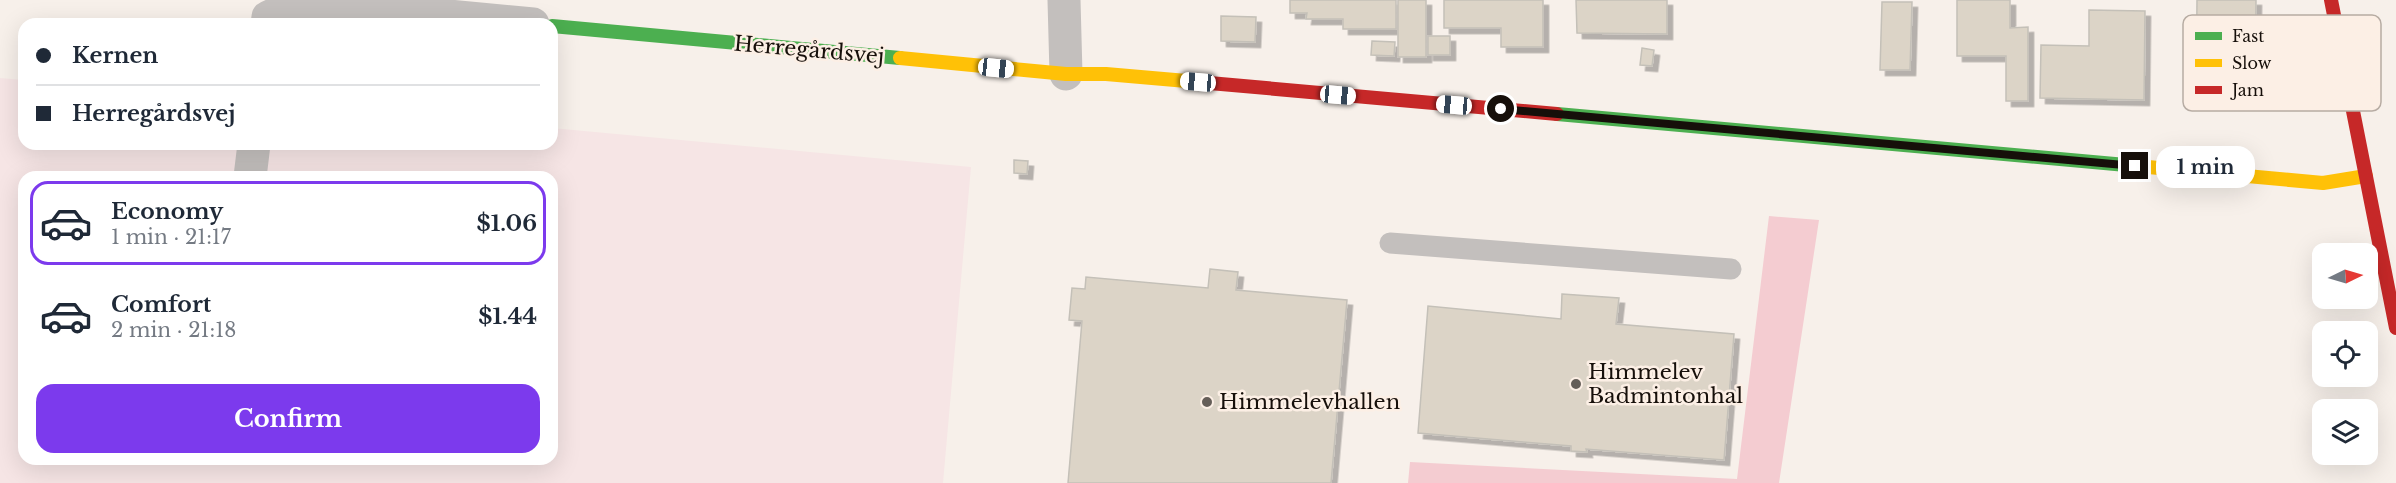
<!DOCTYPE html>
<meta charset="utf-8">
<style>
:root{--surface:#fff;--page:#f2f2f3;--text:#1f2937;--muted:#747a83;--line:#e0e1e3;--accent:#7c3aed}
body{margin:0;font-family:"Libre Baskerville",serif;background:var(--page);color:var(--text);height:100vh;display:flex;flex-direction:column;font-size:22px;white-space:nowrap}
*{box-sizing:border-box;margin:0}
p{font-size:20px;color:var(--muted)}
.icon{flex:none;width:33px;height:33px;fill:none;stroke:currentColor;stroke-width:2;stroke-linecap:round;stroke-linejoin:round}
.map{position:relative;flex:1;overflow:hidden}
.side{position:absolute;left:18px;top:171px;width:540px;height:294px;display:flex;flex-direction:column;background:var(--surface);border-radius:18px;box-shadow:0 6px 24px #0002}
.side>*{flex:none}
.hud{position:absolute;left:18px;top:18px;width:540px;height:132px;border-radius:18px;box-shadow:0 6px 24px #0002;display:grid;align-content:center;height:132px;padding:0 18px;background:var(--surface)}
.needle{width:39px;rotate:85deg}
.controls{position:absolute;left:2312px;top:243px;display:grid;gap:12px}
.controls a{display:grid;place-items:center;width:66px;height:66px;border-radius:12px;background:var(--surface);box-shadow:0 6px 24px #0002;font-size:30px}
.end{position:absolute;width:27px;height:27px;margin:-14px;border:8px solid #160f0a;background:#fff;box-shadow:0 0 0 3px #fff}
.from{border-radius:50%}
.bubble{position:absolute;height:42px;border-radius:18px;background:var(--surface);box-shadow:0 6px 24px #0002;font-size:20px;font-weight:700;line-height:42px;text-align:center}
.car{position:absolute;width:18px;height:36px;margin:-18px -9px;border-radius:8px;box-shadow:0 0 4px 2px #0007;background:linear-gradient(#fff 24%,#345 0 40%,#fff 0 76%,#345 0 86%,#fff 0)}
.hud b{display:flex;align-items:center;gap:21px;height:57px;font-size:22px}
.hud b+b{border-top:2px solid var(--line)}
.hud i{width:15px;height:15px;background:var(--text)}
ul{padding:10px 0 0;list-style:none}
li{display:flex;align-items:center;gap:18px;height:84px;margin:0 12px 9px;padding:0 6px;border:3px solid transparent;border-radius:18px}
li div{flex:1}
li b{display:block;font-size:22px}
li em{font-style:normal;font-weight:700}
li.current{border-color:var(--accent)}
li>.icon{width:54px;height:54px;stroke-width:1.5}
.button{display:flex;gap:12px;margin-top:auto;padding:12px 18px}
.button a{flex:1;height:69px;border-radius:18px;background:var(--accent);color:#fff;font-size:24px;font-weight:700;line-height:69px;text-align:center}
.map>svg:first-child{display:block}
.green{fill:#f6e5e5;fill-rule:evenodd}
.forest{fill:#f4ccd1}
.building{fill:#dcd4c7;stroke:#c4c0b8;stroke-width:1.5;filter:url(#shadow)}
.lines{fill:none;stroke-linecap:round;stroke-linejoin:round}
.lane{stroke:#c3bfbd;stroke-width:21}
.street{stroke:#c3bfbd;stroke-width:33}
.fast{stroke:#4caf50;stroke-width:14}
.slow{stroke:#ffc107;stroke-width:14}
.jam{stroke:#c62828;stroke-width:14}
.route{stroke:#160f0a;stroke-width:8}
.poi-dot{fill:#655e58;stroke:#fcefe5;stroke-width:2}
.labels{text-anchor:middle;stroke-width:5;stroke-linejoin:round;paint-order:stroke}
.street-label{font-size:21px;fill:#160f0a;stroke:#fcefe5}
.poi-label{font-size:21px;fill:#160f0a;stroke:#fcefe5;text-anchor:start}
.key{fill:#fcefe5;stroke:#b7aca3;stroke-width:1.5}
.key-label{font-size:16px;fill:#160f0a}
</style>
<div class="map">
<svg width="2396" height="483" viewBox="0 0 2396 483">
<defs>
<filter id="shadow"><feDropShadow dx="5.5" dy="5.5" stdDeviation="0" flood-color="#0004"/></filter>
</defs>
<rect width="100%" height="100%" fill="#f7f0ea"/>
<path class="green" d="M0,78L24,80V144H552V128L971,167L943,483H0ZM24,177H552V459H24Z"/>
<path class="forest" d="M1769,216L1819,220L1779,483H1408L1410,462L1737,479Z"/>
<path class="building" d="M1290,0H1396V29H1343V19H1306L1307,13H1290Z
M1398,0H1426V57H1398Z
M1444,0H1543V47H1501V28H1444Z
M1576,0H1667V34L1577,33Z
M1957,0H2010V28L2028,27V101H2006V56H1957Z
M2197,0H2256L2255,93H2196Z
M1882,2H1912L1910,70H1880Z
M2089,10L2145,11L2144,100L2040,98L2041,45L2089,46Z
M1221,16L1256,17L1255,42L1221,41Z
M1428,36H1450V55H1428Z
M1372,41L1395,42L1394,56L1371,55Z
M1642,48L1654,50L1652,66L1640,65Z
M1014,160L1028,161L1027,174L1014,173Z
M1210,269L1238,272L1236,290L1347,300L1331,483H1068L1082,321L1069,320L1072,288L1085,289L1086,277L1208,288Z
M1562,294L1619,298L1616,324L1734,334L1724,460L1586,449L1587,452L1571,451V446L1418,433L1428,306L1561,319Z"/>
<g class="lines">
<path class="lane" d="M1390,243L1731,269"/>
<path class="street" d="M1064,0L1066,74
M267,24L268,17L302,2L533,24
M250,177L254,144"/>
<path class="fast" d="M552,26L900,58
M1557,114L2126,165"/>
<path class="slow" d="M900,58L1066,74H1106L1198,82
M2126,165L2323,183L2366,176"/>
<path class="jam" d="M2331,0L2396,328
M1198,82L1557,114"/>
</g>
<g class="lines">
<path class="route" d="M1501,109L2135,166"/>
</g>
<g class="poi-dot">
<circle cx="1576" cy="384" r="6"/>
<circle cx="1207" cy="402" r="6"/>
</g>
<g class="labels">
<g class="street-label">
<text transform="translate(809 50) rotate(5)" y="7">Herregårdsvej</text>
</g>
<g class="poi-label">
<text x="1588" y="379">Himmelev<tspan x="1588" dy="24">Badmintonhal</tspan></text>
<text x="1219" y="409">Himmelevhallen</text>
</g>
</g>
<rect x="2183" y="15" width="198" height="96" rx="9" class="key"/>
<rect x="2195" y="32" width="27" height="8" fill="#4caf50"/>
<rect x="2195" y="59" width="27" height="8" fill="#ffc107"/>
<rect x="2195" y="86" width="27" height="8" fill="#c62828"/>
<g class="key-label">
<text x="2232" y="42">Fast</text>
<text x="2232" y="69">Slow</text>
<text x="2232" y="96">Jam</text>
</g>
</svg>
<div class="controls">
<a><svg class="needle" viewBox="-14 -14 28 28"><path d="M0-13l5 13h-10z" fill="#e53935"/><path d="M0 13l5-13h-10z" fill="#747a83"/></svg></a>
<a><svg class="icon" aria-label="locate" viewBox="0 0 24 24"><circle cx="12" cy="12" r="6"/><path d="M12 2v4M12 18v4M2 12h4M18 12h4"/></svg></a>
<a><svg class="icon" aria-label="layers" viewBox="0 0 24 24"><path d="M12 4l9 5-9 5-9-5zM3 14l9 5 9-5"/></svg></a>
</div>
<i class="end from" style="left:1501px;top:109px"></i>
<i class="end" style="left:2135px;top:166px"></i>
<div class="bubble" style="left:2156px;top:146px;width:99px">1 min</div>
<i class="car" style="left:996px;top:68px;rotate:96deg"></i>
<i class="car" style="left:1198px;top:82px;rotate:275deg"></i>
<i class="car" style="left:1338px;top:95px;rotate:95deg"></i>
<i class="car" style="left:1454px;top:105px;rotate:275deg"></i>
<div class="hud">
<b><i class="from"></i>Kernen</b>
<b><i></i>Herregårdsvej</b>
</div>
<section class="side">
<ul>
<li class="current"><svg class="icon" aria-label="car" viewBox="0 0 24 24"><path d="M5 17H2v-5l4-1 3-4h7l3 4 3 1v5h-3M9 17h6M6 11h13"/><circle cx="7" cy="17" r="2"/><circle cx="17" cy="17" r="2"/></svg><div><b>Economy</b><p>1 min · 21:17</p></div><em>$1.06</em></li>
<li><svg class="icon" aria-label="car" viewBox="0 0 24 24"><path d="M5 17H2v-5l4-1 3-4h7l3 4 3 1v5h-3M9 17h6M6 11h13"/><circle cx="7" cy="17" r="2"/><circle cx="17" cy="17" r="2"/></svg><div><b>Comfort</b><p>2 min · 21:18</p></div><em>$1.44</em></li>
</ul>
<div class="button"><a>Confirm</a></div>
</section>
</div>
